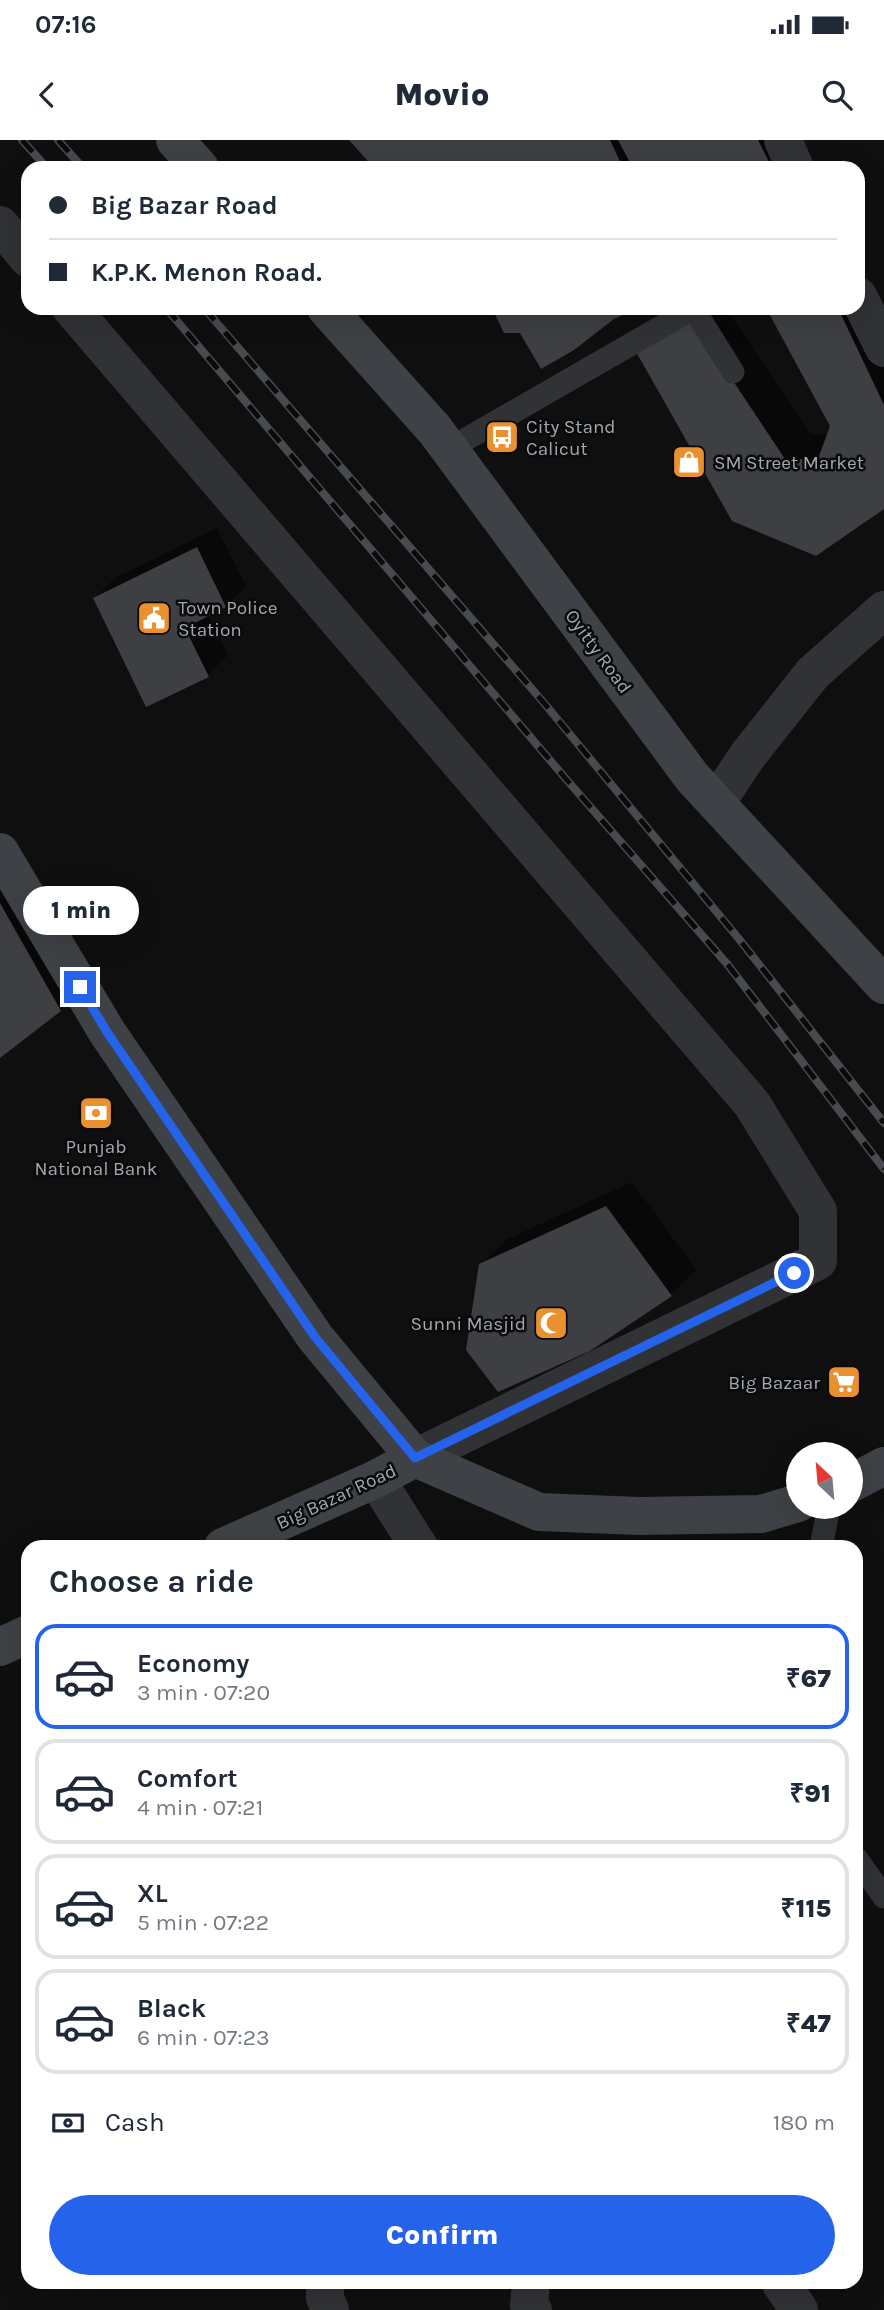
<!DOCTYPE html>
<meta charset="utf-8">
<style>
:root{--surface:#fff;--page:#f6f6f7;--text:#1f2937;--muted:#747a83;--line:#e0e1e3;--accent:#2563eb}
body{margin:0;font-family:Karla,sans-serif;background:var(--page);color:var(--text);height:100vh;display:flex;flex-direction:column;font-size:26px;white-space:nowrap}
*{box-sizing:border-box;margin:0}
p{font-size:23px;color:var(--muted)}
.icon{flex:none;width:38px;height:38px;fill:none;stroke:currentColor;stroke-width:2;stroke-linecap:round;stroke-linejoin:round}
.map{position:relative;flex:1;overflow:hidden}
.drawer{position:absolute;left:21px;top:1400px;width:842px;height:749px;display:flex;flex-direction:column;background:var(--surface);border-radius:21px;box-shadow:0 7px 28px #0002}
.drawer>*{flex:none}
.hud{position:absolute;left:21px;top:21px;width:844px;height:154px;border-radius:21px;box-shadow:0 7px 28px #0002;display:grid;align-content:center;height:154px;padding:0 28px;background:var(--surface)}
.needle{width:46px;rotate:334deg}
.fabs{position:absolute;left:786px;top:1302px;display:grid;gap:14px}
.fabs a{display:grid;place-items:center;width:77px;height:77px;border-radius:50%;background:var(--surface);box-shadow:0 7px 28px #0002;font-size:35px}
.end{position:absolute;width:32px;height:32px;margin:-16px;border:9px solid #2563eb;background:#fff;box-shadow:0 0 0 4px #fff}
.from{border-radius:50%}
.bubble{position:absolute;height:49px;border-radius:24px;background:var(--surface);box-shadow:0 7px 28px #0002;font-size:23px;font-weight:800;line-height:49px;text-align:center}
.hud b{display:flex;align-items:center;gap:24px;height:66px;font-size:26px}
.hud b+b{border-top:2px solid var(--line)}
.hud i{width:18px;height:18px;background:var(--text)}
ul{padding:0;list-style:none}
li{display:flex;align-items:center;gap:21px;height:105px;margin:0 14px 10px;padding:0 14px;border:4px solid var(--line);border-radius:21px}
li div{flex:1}
li b{display:block;font-size:26px}
li em{font-style:normal;font-weight:800}
li.active{border-color:var(--accent)}
li>.icon{width:63px;height:63px;stroke-width:1.5}
h2{padding:0 28px;font-size:32px;line-height:84px}
.pay{display:flex;align-items:center;gap:18px;height:77px;padding:0 28px;font-size:26px}
.pay p{margin-inline-start:auto}
.cta{display:flex;gap:14px;margin-top:auto;padding:14px 28px}
.cta a{flex:1;height:80px;border-radius:42px;background:var(--accent);color:#fff;font-size:28px;font-weight:800;line-height:80px;text-align:center}
.status{display:flex;justify-content:space-between;align-items:center;height:49px;padding:0 35px;background:var(--surface);direction:ltr}
.status svg{height:19px;fill:currentColor}
header{display:flex;justify-content:space-between;align-items:center;height:91px;padding:0 28px;background:var(--surface);font-size:32px;font-weight:800}
.map>svg:first-child{display:block}
.shadow{fill:#0007}
.building{fill:#3e3f43}
.lines{fill:none;stroke-linecap:round;stroke-linejoin:round}
.lane{stroke:#303235;stroke-width:23}
.street{stroke:#303235;stroke-width:38}
.secondary{stroke:#3e4145;stroke-width:38}
.rail-casing{stroke:#474a4e;stroke-width:8}
.rail{stroke:#0a0a0b;stroke-width:5;stroke-dasharray:16;stroke-linecap:butt}
.route{stroke:#2563eb;stroke-width:9}
.labels{text-anchor:middle;stroke-width:5;stroke-linejoin:round;paint-order:stroke}
.poi-label{font-size:19px;fill:#a1a8b1;stroke:#0a0a0b;text-anchor:start}
.street-label{font-size:19px;fill:#a1a8b1;stroke:#0a0a0b}
</style>
<div class="status"><b>07:16</b><svg viewBox="0 0 49 12"><path d="M0 12V9h3v3zM5 12V6h3v6zM10 12V3h3v9zM15 12V0h3v12zM26 1h20v11H26zM47 4h2v5h-2z"/></svg></div>
<header><svg class="icon" aria-label="back" viewBox="0 0 24 24"><path d="M15 5l-7 7 7 7"/></svg>Movio<svg class="icon" aria-label="search" viewBox="0 0 24 24"><circle cx="10" cy="10" r="6"/><path d="M15 15l6 6"/></svg></header>
<div class="map">
<svg width="884" height="2170" viewBox="0 0 884 2170">
<rect width="100%" height="100%" fill="#0f0f10"/>
<path class="shadow" d="M352,0H795L808,28H377Z
M858,132L884,188V367L816,414L694,168H726L811,294H829L832,286L768,168H858Z
M217,388L246,446L225,466L208,474L228,515L208,535L95,458L115,438Z
M0,713L80,849L60,869L0,913Z
M632,1042L696,1130L671,1155L480,1125L506,1100Z"/>
<path class="building" d="M349,0H610L623,28H374Z
M618,0H758L772,28H633Z
M492,168H637L614,179L574,210L541,229L520,193H504Z
M766,168H838L884,265V369L816,416L732,381L635,210L692,179L785,319H818L830,286Z
M197,407L226,467L185,488L209,537L146,567L93,458Z
M0,763L61,871L0,918Z
M606,1066L672,1156L590,1211L498,1252L466,1210L479,1124Z"/>
<g class="lines">
<path class="lane" d="M449,309L687,172L695,171L733,232
M821,1407L829,1367
M856,1718L884,1757"/>
<path class="street" d="M783,0L795,28
M0,85L28,118
M858,156L884,208
M71,168L752,964L818,1071V1121L415,1318
M716,663L748,615L813,533L884,470
M376,1339L419,1407
M325,2142V2158L330,2170
M531,2142L529,2165L533,2170
M780,2142L799,2170"/>
<path class="secondary" d="M175,0L200,28
M326,168L435,290L692,637L884,845
M0,712L107,892L315,1197L415,1318L539,1372L639,1376L761,1374L798,1363
M850,1344L884,1326
M223,1407L376,1339L415,1318
M0,1507L28,1494"/>
<g class="rail-casing">
<path id="rail" d="M22,0L47,28
M58,0L83,28
M166,168L566,639L728,825L884,1029
M204,168L544,563L739,799L884,983"/>
</g>
<use href="#rail" class="rail"/>
</g>
<g class="lines">
<path class="route" d="M80,847L107,892L315,1197L415,1318L794,1133"/>
</g>
<defs>
<g id="bus-square" transform="scale(1.75)"><rect x="-9" y="-9" width="18" height="18" rx="4" fill="#e9902f" stroke="#0a0a0b"/><path d="M-5-6H5V4H4V6H2V4H-2V6H-4V4H-5ZM-3.5-4V0h7V-4ZM-3.5 1.2v1.5H-2V1.2ZM2 1.2v1.5H3.5V1.2Z" fill="#fff"/></g>
<g id="shop-square" transform="scale(1.75)"><rect x="-9" y="-9" width="18" height="18" rx="4" fill="#e9902f" stroke="#0a0a0b"/><path d="M-5-2.5h2.3a2.7 3.5 0 0 1 5.4 0H5L5.5 6h-11ZM-1.5-2.5h3a1.5 2.3 0 0 0-3 0Z" fill="#fff"/></g>
<g id="civic-square" transform="scale(1.75)"><rect x="-9" y="-9" width="18" height="18" rx="4" fill="#e9902f" stroke="#0a0a0b"/><path d="M-.6-6.5H3V-4.5H.6V-3L4-1V1h2V6H-6V1h2V-1L-.6-3ZM-1.2 2.5V6h2.4V2.5Z" fill="#fff"/></g>
<g id="bank-square" transform="scale(1.75)"><rect x="-9" y="-9" width="18" height="18" rx="4" fill="#e9902f" stroke="#0a0a0b"/><path d="M-6-4H6V4H-6ZM0-2.3a2.3 2.3 0 1 0 0 4.6a2.3 2.3 0 1 0 0-4.6Z" fill="#fff"/></g>
<g id="mosque-square" transform="scale(1.75)"><rect x="-9" y="-9" width="18" height="18" rx="4" fill="#e9902f" stroke="#0a0a0b"/><path d="M3.5-4.9A6 6 0 1 0 3.5 4.9A5 5 0 1 1 3.5-4.9Z" fill="#fff"/></g>
<g id="supermarket-square" transform="scale(1.75)"><rect x="-9" y="-9" width="18" height="18" rx="4" fill="#e9902f" stroke="#0a0a0b"/><path d="M-6-5.5h2.5l.6 2H6L4.5 2H-2.5L-4.4-4H-6ZM-1.5 3.2a1.3 1.3 0 1 0 .1 0ZM3 3.2a1.3 1.3 0 1 0 .1 0Z" fill="#fff"/></g>
</defs>
<g fill-rule="evenodd">
<use href="#bus-square" x="502" y="297"/>
<use href="#shop-square" x="689" y="322"/>
<use href="#civic-square" x="154" y="478"/>
<use href="#bank-square" x="96" y="973"/>
<use href="#mosque-square" x="551" y="1183"/>
<use href="#supermarket-square" x="844" y="1242"/>
</g>
<g class="labels">
<g class="poi-label">
<text x="526" y="293">City Stand<tspan x="526" dy="22">Calicut</tspan></text>
<text x="714" y="329">SM Street Market</text>
<text x="178" y="474">Town Police<tspan x="178" dy="22">Station</tspan></text>
<text x="96" y="1013" text-anchor="middle">Punjab<tspan x="96" dy="22">National Bank</tspan></text>
<text x="526" y="1190" text-anchor="end">Sunni Masjid</text>
<text x="820" y="1249" text-anchor="end">Big Bazaar</text>
</g>
<g class="street-label">
<text transform="translate(599 511) rotate(54)" y="7">Oyitty Road</text>
<text transform="translate(336 1356) rotate(-25)" y="7">Big Bazar Road</text>
</g>
</g>
</svg>
<div class="fabs">
<a><svg class="needle" viewBox="-14 -14 28 28"><path d="M0-13l5 13h-10z" fill="#e53935"/><path d="M0 13l5-13h-10z" fill="#747a83"/></svg></a>
</div>
<i class="end from" style="left:794px;top:1133px"></i>
<i class="end" style="left:80px;top:847px"></i>
<div class="bubble" style="left:23px;top:746px;width:116px">1 min</div>
<div class="hud">
<b><i class="from"></i>Big Bazar Road</b>
<b><i></i>K.P.K. Menon Road.</b>
</div>
<section class="drawer">
<h2>Choose a ride</h2>
<ul>
<li class="active"><svg class="icon" aria-label="car" viewBox="0 0 24 24"><path d="M5 17H2v-5l4-1 3-4h7l3 4 3 1v5h-3M9 17h6M6 11h13"/><circle cx="7" cy="17" r="2"/><circle cx="17" cy="17" r="2"/></svg><div><b>Economy</b><p>3 min · 07:20</p></div><em>₹67</em></li>
<li><svg class="icon" aria-label="car" viewBox="0 0 24 24"><path d="M5 17H2v-5l4-1 3-4h7l3 4 3 1v5h-3M9 17h6M6 11h13"/><circle cx="7" cy="17" r="2"/><circle cx="17" cy="17" r="2"/></svg><div><b>Comfort</b><p>4 min · 07:21</p></div><em>₹91</em></li>
<li><svg class="icon" aria-label="car" viewBox="0 0 24 24"><path d="M5 17H2v-5l4-1 3-4h7l3 4 3 1v5h-3M9 17h6M6 11h13"/><circle cx="7" cy="17" r="2"/><circle cx="17" cy="17" r="2"/></svg><div><b>XL</b><p>5 min · 07:22</p></div><em>₹115</em></li>
<li><svg class="icon" aria-label="car" viewBox="0 0 24 24"><path d="M5 17H2v-5l4-1 3-4h7l3 4 3 1v5h-3M9 17h6M6 11h13"/><circle cx="7" cy="17" r="2"/><circle cx="17" cy="17" r="2"/></svg><div><b>Black</b><p>6 min · 07:23</p></div><em>₹47</em></li>
</ul>
<div class="pay"><svg class="icon" aria-label="cash" viewBox="0 0 24 24"><path d="M3 7h18v10H3z"/><circle cx="12" cy="12" r="2"/></svg>Cash<p>180 m</p></div>
<div class="cta"><a>Confirm</a></div>
</section>
</div>
